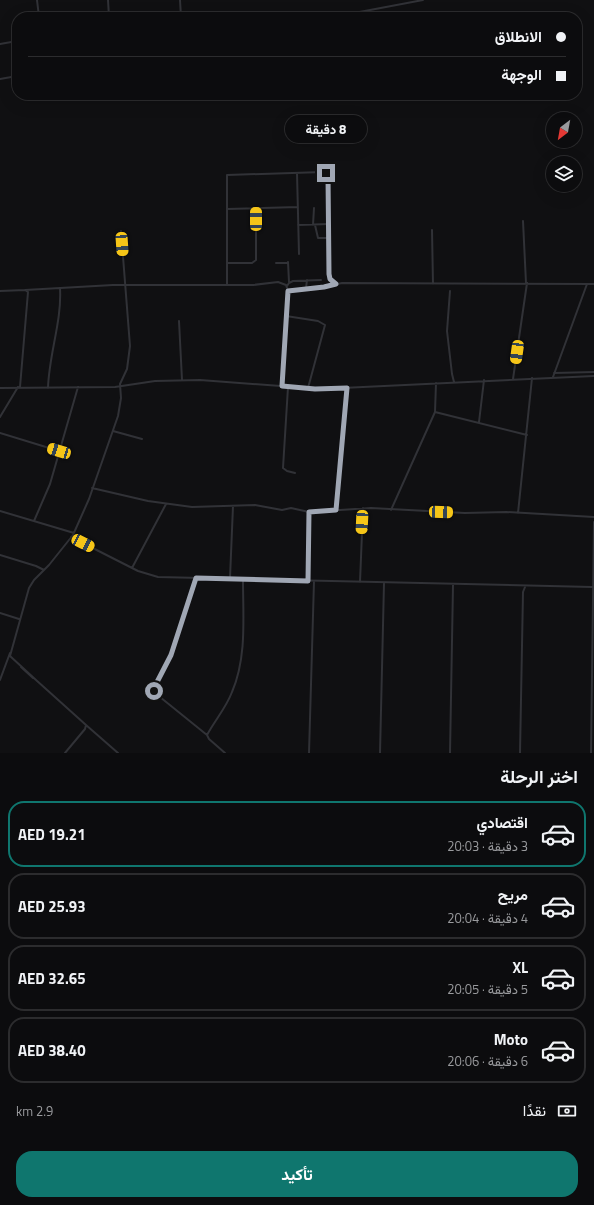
<!DOCTYPE html>
<html lang="ar">
<meta charset="utf-8">
<style>
:root{--surface:#0c0c0e;--page:#151517;--text:#f1f3f6;--muted:#9a9b9e;--line:#2c2c2e;--accent:#0f766e}
body{margin:0;font-family:"Titillium Web",Vazirmatn,sans-serif;background:var(--page);color:var(--text);direction:rtl;height:100vh;display:flex;flex-direction:column;font-size:15px;white-space:nowrap}
*{box-sizing:border-box;margin:0}
p{font-size:13px;color:var(--muted)}
.icon{flex:none;width:22px;height:22px;fill:none;stroke:currentColor;stroke-width:2;stroke-linecap:round;stroke-linejoin:round}
.map{position:relative;height:753px;overflow:hidden;direction:ltr}
.details{display:flex;flex-direction:column;background:var(--surface);flex:1}
.details>*{flex:none}
.top-card{position:absolute;left:12px;top:12px;width:570px;height:88px;border-radius:16px;box-shadow:0 4px 16px #0002,0 0 0 1px var(--line);direction:rtl;display:grid;align-content:center;height:88px;padding:0 16px;background:var(--surface)}
.needle{width:26px;rotate:211deg}
.controls{position:absolute;left:546px;top:112px;display:grid;gap:8px}
.controls a{display:grid;place-items:center;width:36px;height:36px;border-radius:50%;background:var(--surface);box-shadow:0 4px 16px #0002,0 0 0 1px var(--line);font-size:20px}
.end{position:absolute;width:18px;height:18px;margin:-9px;border:5px solid #a0a7b4;background:#111;box-shadow:0 0 0 2px #111}
.from{border-radius:50%}
.bubble{position:absolute;height:28px;border-radius:14px;background:var(--surface);box-shadow:0 4px 16px #0002,0 0 0 1px var(--line);font-size:13px;font-weight:700;line-height:28px;text-align:center;direction:rtl}
.car{position:absolute;width:12px;height:24px;margin:-12px -6px;border-radius:5px;box-shadow:0 0 3px 1px #0007;background:linear-gradient(#f5c518 24%,#345 0 40%,#f5c518 0 76%,#345 0 86%,#f5c518 0)}
.top-card b{display:flex;align-items:center;gap:14px;height:38px;font-size:15px}
.top-card b+b{border-top:1px solid var(--line)}
.top-card i{width:10px;height:10px;background:var(--text)}
ul{padding:0;list-style:none}
li{display:flex;align-items:center;gap:12px;height:66px;margin:0 8px 6px;padding:0 8px;border:2px solid var(--line);border-radius:16px}
li div{flex:1}
li b{display:block;font-size:15px}
li em{font-style:normal;font-weight:700}
li.current{border-color:var(--accent)}
li>.icon{width:36px;height:36px;stroke-width:1.5}
h2{padding:0 16px;font-size:18px;line-height:48px}
.pay{display:flex;align-items:center;gap:10px;height:44px;padding:0 16px;font-size:15px}
.pay p{margin-inline-start:auto}
.cta{display:flex;gap:8px;margin-top:auto;padding:8px 16px}
.cta a{flex:1;height:46px;border-radius:16px;background:var(--accent);color:#fff;font-size:16px;font-weight:700;line-height:46px;text-align:center}
.map>svg:first-child{display:block}
.lines{fill:none;stroke-linecap:round;stroke-linejoin:round}
.street{stroke:#313237;stroke-width:2}
.route{stroke:#a0a7b4;stroke-width:5}
</style>
<div class="map">
<svg width="594" height="753" viewBox="0 0 594 753">
<rect width="100%" height="100%" fill="#101012"/>
<g class="lines">
<path class="street" d="M37,0L39,17
M108,0L109,17
M180,0L181,17
M333,17L423,0
M0,44L17,41
M0,79L17,76
M297,173L299,254
M227,209L298,207
M523,221L526,283
M298,225L329,224
M313,225L314,208
M315,225L318,238H329
M432,230L433,284
M288,262L289,282
M227,263H252L256,260V208
M276,263H288
M227,284V175L323,172L327,176L329,275L330,279L336,284
M287,286L289,283L293,281L321,280
M306,288L307,280
M25,290L113,285H253L278,282L286,285L288,291L282,386
M288,290L324,287L342,283L594,284
M0,291L25,290L28,292L20,387
M450,291L447,331L452,374L454,382
M286,316L318,321L325,325L308,388
M179,321L182,380
M554,373L594,372
M553,377L587,284
M513,379L527,283
M288,387L283,468L287,471L295,473
M0,388L115,387L155,381L200,380L321,389L594,376
M48,388C49,354 62,321 60,288
M435,412L527,435
M0,417L18,387
M479,422L484,380
M113,431L142,439
M0,433L59,451
M92,488L148,501L192,507L255,505L282,510L291,508L309,512L371,508L465,513L506,512L594,517
M336,510L347,387
M391,510L435,412L436,383
M0,511L74,533
M518,513L532,378
M34,521L50,484L78,387
M71,537L138,571L158,577L592,587
M0,555L36,566L44,570
M132,568L166,504
M195,578L171,655L154,689L155,693L207,735
M230,578L233,506
M308,581L309,512
M360,582L363,508
M0,613L19,619
M21,667L33,678
M0,680L10,653
M36,680L10,656L29,588L34,580L49,565L73,535L89,499L118,416L121,398L120,384L127,369L130,346L121,231
M36,680L86,725L85,729L65,753
M86,725L118,753
M225,753L209,739L207,735C215,720 226,708 232,692C247,657 243,617 243,580
M309,753L314,581
M380,753L384,583
M450,753L453,585
M520,753L523,592L525,587
M591,753L594,522"/>
</g>
<g class="lines">
<path class="route" d="M154,691L155,686L171,655L196,578L308,581L309,512L336,510L347,388L315,389L282,386L288,291L324,287L336,284L330,279L329,274L328,176L326,173"/>
</g>
</svg>
<div class="controls">
<a><svg class="needle" viewBox="-14 -14 28 28"><path d="M0-13l5 13h-10z" fill="#e53935"/><path d="M0 13l5-13h-10z" fill="#9a9b9e"/></svg></a>
<a><svg class="icon" aria-label="layers" viewBox="0 0 24 24"><path d="M12 4l9 5-9 5-9-5zM3 14l9 5 9-5"/></svg></a>
</div>
<i class="end from" style="left:154px;top:691px"></i>
<i class="end" style="left:326px;top:173px"></i>
<div class="bubble" style="left:285px;top:115px;width:82px">8 دقيقة</div>
<i class="car" style="left:256px;top:219px;rotate:0deg"></i>
<i class="car" style="left:122px;top:244px;rotate:176deg"></i>
<i class="car" style="left:517px;top:352px;rotate:188deg"></i>
<i class="car" style="left:59px;top:451px;rotate:287deg"></i>
<i class="car" style="left:441px;top:512px;rotate:92deg"></i>
<i class="car" style="left:362px;top:522px;rotate:183deg"></i>
<i class="car" style="left:83px;top:543px;rotate:117deg"></i>
<div class="top-card">
<b><i class="from"></i>الانطلاق</b>
<b><i></i>الوجهة</b>
</div>
</div>
<section class="details">
<h2>اختر الرحلة</h2>
<ul>
<li class="current"><svg class="icon" aria-label="car" viewBox="0 0 24 24"><path d="M5 17H2v-5l4-1 3-4h7l3 4 3 1v5h-3M9 17h6M6 11h13"/><circle cx="7" cy="17" r="2"/><circle cx="17" cy="17" r="2"/></svg><div><b>اقتصادي</b><p>3 دقيقة · 20:03</p></div><em>AED 19.21</em></li>
<li><svg class="icon" aria-label="car" viewBox="0 0 24 24"><path d="M5 17H2v-5l4-1 3-4h7l3 4 3 1v5h-3M9 17h6M6 11h13"/><circle cx="7" cy="17" r="2"/><circle cx="17" cy="17" r="2"/></svg><div><b>مريح</b><p>4 دقيقة · 20:04</p></div><em>AED 25.93</em></li>
<li><svg class="icon" aria-label="car" viewBox="0 0 24 24"><path d="M5 17H2v-5l4-1 3-4h7l3 4 3 1v5h-3M9 17h6M6 11h13"/><circle cx="7" cy="17" r="2"/><circle cx="17" cy="17" r="2"/></svg><div><b>XL</b><p>5 دقيقة · 20:05</p></div><em>AED 32.65</em></li>
<li><svg class="icon" aria-label="car" viewBox="0 0 24 24"><path d="M5 17H2v-5l4-1 3-4h7l3 4 3 1v5h-3M9 17h6M6 11h13"/><circle cx="7" cy="17" r="2"/><circle cx="17" cy="17" r="2"/></svg><div><b>Moto</b><p>6 دقيقة · 20:06</p></div><em>AED 38.40</em></li>
</ul>
<div class="pay"><svg class="icon" aria-label="cash" viewBox="0 0 24 24"><path d="M3 7h18v10H3z"/><circle cx="12" cy="12" r="2"/></svg>نقدًا<p>2.9 km</p></div>
<div class="cta"><a>تأكيد</a></div>
</section>
